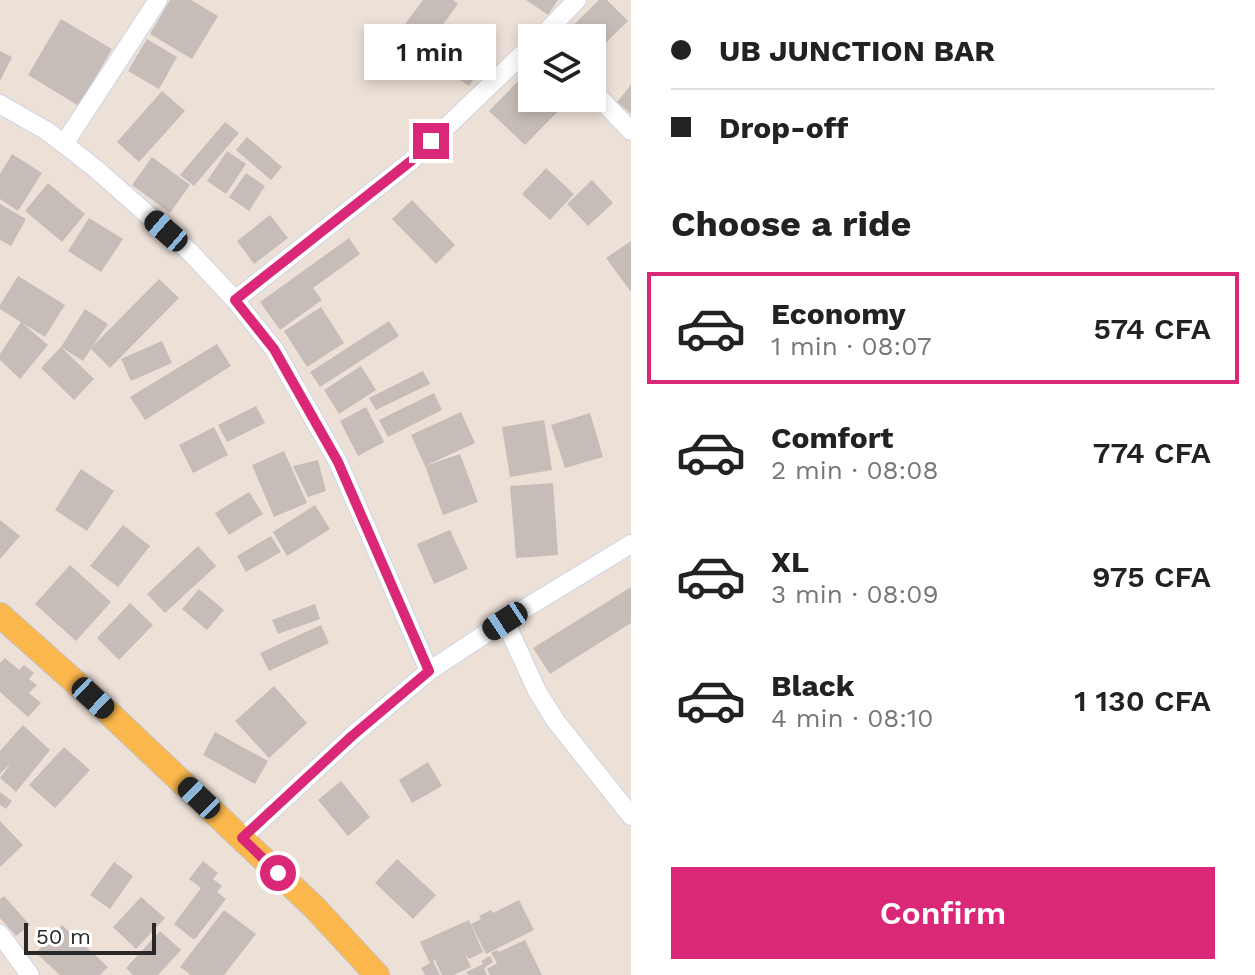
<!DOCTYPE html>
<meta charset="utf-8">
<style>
:root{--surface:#fff;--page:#f2f2f2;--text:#222;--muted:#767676;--line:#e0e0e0;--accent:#db2777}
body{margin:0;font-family:"Work Sans",sans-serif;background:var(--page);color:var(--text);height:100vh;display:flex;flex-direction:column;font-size:30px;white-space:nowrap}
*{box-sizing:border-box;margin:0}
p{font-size:26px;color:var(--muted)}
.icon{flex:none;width:44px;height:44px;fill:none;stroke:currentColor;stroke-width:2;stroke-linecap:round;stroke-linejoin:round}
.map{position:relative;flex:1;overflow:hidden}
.side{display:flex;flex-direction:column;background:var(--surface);width:624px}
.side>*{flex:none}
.top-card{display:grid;align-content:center;height:176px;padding:0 40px;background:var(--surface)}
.controls{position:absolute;left:518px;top:24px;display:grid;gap:16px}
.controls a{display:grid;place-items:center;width:88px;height:88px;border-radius:0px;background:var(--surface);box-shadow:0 4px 12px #0003;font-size:40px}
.scale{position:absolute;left:24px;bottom:20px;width:132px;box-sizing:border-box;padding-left:8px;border:4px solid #282828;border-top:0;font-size:22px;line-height:28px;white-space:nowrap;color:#282828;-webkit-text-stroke:6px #fff;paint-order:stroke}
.end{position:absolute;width:36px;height:36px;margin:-18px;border:10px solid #db2777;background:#fff;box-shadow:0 0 0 4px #fff}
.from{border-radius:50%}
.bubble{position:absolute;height:56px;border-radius:0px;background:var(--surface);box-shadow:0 4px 12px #0003;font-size:26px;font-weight:600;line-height:56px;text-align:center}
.car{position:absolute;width:24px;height:48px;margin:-24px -12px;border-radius:10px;box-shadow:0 0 6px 2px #0007;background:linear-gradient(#222 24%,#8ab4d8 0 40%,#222 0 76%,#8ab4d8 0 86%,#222 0)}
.top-card b{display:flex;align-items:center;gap:28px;height:76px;font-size:30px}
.top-card b+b{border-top:2px solid var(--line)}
.top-card i{width:20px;height:20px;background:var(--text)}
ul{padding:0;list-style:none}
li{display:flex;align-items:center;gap:24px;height:112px;margin:0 16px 12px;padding:0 24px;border:4px solid transparent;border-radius:0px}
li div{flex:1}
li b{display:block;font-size:30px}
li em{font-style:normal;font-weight:600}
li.current{border-color:var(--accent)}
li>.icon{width:72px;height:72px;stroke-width:1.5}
h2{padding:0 40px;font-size:36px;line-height:96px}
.button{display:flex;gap:16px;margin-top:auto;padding:16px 40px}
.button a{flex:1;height:92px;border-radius:0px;background:var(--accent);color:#fff;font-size:32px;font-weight:600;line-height:92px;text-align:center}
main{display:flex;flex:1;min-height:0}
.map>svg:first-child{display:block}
.building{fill:#c7bdb8}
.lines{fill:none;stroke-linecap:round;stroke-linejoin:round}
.minor-casing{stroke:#cdd4e3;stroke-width:20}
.major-casing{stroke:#c3c3c3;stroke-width:26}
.minor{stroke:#fff;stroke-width:18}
.major{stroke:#fcb74c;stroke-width:24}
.route{stroke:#db2777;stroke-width:10}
</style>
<main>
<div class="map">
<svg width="631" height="975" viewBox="0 0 631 975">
<rect width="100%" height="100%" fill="#ece0d7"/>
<path class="building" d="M170,0H191L218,16L192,59L150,34Z
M423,0H453L458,4L428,45L403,27Z
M526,0H558L548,15Z
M599,0H607L628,21L592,56V38H560Z
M61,19L112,49L79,106L28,75Z
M477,35L495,47L469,86L451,74Z
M147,39L177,57L159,89L128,71Z
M0,51L12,57L0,81Z
M532,67V98H571L525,145L489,111Z
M631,85V114L617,102Z
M162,91L185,111L139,162L117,142Z
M225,122L239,133L194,186L180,175Z
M247,137L282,167L271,180L236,150Z
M227,151L246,164L226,194L207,181Z
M12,154L42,173L18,211L0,199V174Z
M152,157L190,185L170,213L132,185Z
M546,168L574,194L550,220L522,194Z
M246,173L265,186L249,211L229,197Z
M592,180L613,203L588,226L567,204Z
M48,183L85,214L62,242L25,211Z
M412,200L455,245L436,264L392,219Z
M0,204L26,219L11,246L0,240Z
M270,215L288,238L254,264L237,241Z
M89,218L123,239L101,272L68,251Z
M349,238L360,254L313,288L322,300L280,330L260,302Z
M631,241V292L606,258Z
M18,276L65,305L45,337L0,309V305Z
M159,279L179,298L110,368L91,349L83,361L61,347L85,309L108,324L92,347Z
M321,307L344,343L307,367L284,331Z
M389,321L399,336L320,387L310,372Z
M21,322L48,345L20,379L0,360V354Z
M162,341L172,363L131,381L121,359Z
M217,344L231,366L145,420L130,397Z
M61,347L94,379L74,400L41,368Z
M361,366L376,390L339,414L324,390Z
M423,371L430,384L376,410L369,398Z
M434,393L442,410L388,437L379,420Z
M256,406L265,423L227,442L218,425Z
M366,407L384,442L358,456L340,421Z
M461,412L475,443L425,466L411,435Z
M590,413L603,457L565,468L551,425Z
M544,420L552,470L510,477L502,427Z
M214,427L228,455L193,473L179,445Z
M284,451L307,503L274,517L252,465Z
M460,454L478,502L443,515L425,466Z
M318,460L326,491L308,497L293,466Z
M81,469L114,491L87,531L55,510Z
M553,483L558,555L516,558L510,486Z
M249,492L263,514L229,535L215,513Z
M315,505L330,529L287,556L273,532Z
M0,520L20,536L0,559Z
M123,525L150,546L118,587L90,566Z
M450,530L468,569L434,584L417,544Z
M271,536L281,552L246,572L237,556Z
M198,546L216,566L165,613L147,594Z
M70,565L111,602L76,641L35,604Z
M631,587V623L550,674L533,648Z
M199,589L224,610L207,630L182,609Z
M130,603L153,625L119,660L97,638Z
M315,604L320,619L278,634L272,620Z
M321,625L329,643L269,671L260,653Z
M5,658L19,670L24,665L34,673L29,679L37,685L29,693L41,703L28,717L0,692V663Z
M274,686L307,723L269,758L235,721Z
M23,725L50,750L16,792L0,778L11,763L0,774V751Z
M215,732L268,761L255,784L203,755Z
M64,747L90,770L55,808L29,785Z
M428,762L442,786L412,803L399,780Z
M341,781L370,817L348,836L318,800Z
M0,792L12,801L6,809L0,805Z
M0,821L23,845L0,867Z
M397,859L436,895L413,919L375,883Z
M203,861L218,873L213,879L222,886L217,892L226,899L195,939H193L174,924L201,888L189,879Z
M114,862L133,876L110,909L90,895Z
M4,896L30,925L16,936L0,918V899Z
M141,897L165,918L136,949L113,927Z
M519,900L534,930L486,954L471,924L481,919L479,916L491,910L493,913Z
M224,910L256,934L224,975H191L180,967Z
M469,920L483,952L469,959L465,954L471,967L454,975H442L435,960L433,961L440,975H425L421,968L430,963L420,942Z
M62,925L108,967L100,975H60L36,953Z
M160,931L181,950L158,975H133L126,968Z
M525,940L542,975H490L487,969L497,963L491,953L497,950L499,952Z
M490,956L493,962L484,968L487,975H468L466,972L483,964L481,961Z"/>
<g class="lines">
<g class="minor-casing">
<path id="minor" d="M540,38L577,0
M592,90L631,131
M0,104L47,131L64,144L96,169L190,252L235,300L274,349L338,462L429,671
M64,144L158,0
M235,300L411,161L532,45
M505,621L537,691L555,720L631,816
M242,838L352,736L429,671L511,617L631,544
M0,934L30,975"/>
</g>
<g class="major-casing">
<path id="major" d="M0,615L93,698L315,908L377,975"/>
</g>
<use href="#minor" class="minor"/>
<use href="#major" class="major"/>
</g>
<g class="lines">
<path class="route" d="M278,873L242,838L352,736L429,671L338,462L274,349L235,300L411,161L431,141"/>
</g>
</svg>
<div class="controls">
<a><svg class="icon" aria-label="layers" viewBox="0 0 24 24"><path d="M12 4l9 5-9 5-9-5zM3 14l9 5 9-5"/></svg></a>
</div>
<div class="scale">50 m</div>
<i class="end from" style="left:278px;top:873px"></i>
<i class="end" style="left:431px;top:141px"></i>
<div class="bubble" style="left:364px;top:24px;width:132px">1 min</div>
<i class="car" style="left:166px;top:231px;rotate:311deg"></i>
<i class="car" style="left:505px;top:621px;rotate:237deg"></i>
<i class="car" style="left:93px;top:698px;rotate:133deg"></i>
<i class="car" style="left:199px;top:798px;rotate:314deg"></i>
</div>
<section class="side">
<div class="top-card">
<b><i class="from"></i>UB JUNCTION BAR</b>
<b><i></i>Drop-off</b>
</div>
<h2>Choose a ride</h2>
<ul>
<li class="current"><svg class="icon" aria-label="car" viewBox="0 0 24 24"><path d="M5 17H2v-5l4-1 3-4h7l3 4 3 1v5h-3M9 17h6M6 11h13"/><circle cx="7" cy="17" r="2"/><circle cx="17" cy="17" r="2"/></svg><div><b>Economy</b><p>1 min · 08:07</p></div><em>574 CFA</em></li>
<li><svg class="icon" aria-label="car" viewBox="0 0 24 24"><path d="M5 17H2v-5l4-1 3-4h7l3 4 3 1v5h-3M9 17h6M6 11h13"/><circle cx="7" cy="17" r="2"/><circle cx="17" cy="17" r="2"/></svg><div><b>Comfort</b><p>2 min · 08:08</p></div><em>774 CFA</em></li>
<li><svg class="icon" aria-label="car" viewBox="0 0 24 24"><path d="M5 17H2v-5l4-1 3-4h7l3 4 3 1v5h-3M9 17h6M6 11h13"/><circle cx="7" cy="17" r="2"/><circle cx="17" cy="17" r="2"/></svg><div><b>XL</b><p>3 min · 08:09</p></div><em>975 CFA</em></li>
<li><svg class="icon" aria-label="car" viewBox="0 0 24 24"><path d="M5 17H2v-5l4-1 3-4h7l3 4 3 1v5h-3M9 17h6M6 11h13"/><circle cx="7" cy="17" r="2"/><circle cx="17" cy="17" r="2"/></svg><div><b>Black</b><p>4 min · 08:10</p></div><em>1 130 CFA</em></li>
</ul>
<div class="button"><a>Confirm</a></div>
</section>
</main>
